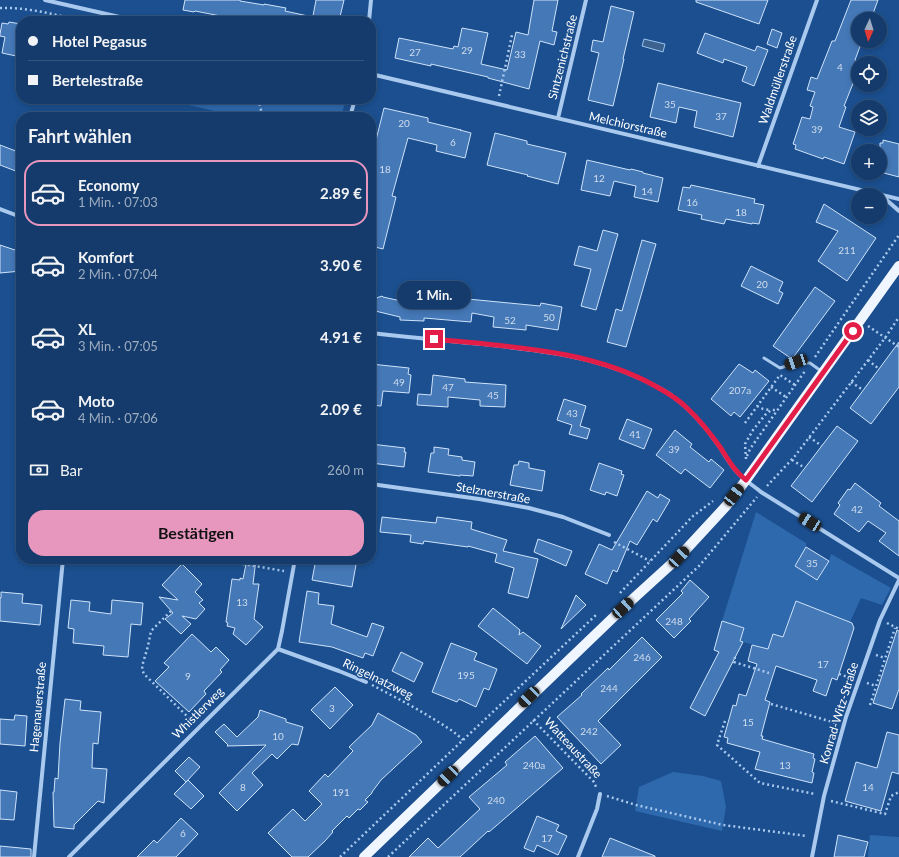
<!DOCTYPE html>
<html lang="de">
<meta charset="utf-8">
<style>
:root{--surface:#143b6b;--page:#214673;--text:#f1f3f6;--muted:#9dadc1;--line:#33557e;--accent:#e797bd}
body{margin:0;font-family:Lato,sans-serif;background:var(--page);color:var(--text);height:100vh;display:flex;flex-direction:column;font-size:15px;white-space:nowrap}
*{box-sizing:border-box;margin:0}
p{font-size:13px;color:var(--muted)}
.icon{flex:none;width:22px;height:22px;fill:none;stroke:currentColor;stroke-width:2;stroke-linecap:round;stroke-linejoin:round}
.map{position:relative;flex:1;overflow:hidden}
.sheet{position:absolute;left:16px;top:112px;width:360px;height:452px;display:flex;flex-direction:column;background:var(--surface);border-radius:16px;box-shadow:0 2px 6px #0003,0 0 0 1px var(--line)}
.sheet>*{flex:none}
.hud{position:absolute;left:16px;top:16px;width:360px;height:88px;border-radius:16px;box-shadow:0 2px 6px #0003,0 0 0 1px var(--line);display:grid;align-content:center;height:88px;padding:0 12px;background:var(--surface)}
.needle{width:26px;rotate:184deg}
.buttons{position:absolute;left:851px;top:12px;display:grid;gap:8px}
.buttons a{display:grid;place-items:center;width:36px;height:36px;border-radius:50%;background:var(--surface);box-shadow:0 2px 6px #0003,0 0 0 1px var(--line);font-size:20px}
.end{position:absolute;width:18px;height:18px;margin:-9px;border:5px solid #e11d48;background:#fff;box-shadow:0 0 0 2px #fff}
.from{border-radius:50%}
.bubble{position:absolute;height:28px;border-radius:14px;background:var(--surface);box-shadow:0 2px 6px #0003,0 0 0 1px var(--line);font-size:13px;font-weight:700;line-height:28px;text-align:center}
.car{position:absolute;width:12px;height:24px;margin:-12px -6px;border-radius:5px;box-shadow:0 0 3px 1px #0007;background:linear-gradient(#222 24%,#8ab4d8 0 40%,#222 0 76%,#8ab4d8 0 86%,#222 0)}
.hud b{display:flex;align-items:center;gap:14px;height:38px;font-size:15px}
.hud b+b{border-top:1px solid var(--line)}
.hud i{width:10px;height:10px;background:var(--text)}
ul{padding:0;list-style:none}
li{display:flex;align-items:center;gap:12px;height:66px;margin:0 8px 6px;padding:0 4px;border:2px solid transparent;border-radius:16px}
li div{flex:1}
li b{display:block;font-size:15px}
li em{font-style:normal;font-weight:700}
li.active{border-color:var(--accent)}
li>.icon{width:36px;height:36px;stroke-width:1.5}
h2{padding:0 12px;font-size:18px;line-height:48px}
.pay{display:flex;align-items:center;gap:10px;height:44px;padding:0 12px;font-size:15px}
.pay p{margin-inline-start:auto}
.action{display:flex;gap:8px;margin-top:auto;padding:8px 12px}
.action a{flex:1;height:46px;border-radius:16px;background:var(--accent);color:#111;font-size:16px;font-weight:700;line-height:46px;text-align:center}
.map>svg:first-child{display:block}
.green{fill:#2e69ad}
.water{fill:#3c6290;stroke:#9cc4f0}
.building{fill:#4478b7;stroke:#cfe3fa}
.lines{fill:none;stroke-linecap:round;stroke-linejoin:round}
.path{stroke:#a9c9ee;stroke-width:2.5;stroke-dasharray:2 3;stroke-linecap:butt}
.lane{stroke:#a9c9ee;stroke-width:3}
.street{stroke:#a9c9ee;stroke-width:4}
.primary{stroke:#f0f6ff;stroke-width:10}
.route{stroke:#e11d48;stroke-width:5}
.labels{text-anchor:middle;stroke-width:3;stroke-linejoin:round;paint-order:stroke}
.number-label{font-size:10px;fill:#d0dded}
.street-label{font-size:12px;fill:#fff;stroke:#1b4f8f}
</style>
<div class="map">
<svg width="899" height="857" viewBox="0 0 899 857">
<rect width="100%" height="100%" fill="#1b4f8f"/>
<path class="green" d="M162,99H346L341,117H241Z
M756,512L806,543V547L795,566L818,579L829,561L831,554L891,588L882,605L861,598L850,622L796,602L783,637L773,634L768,649L740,641L744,628L722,621Z
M673,772L703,776L721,781L726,807L722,831L635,811L639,787Z
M870,835L899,837V857H868Z"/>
<path class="water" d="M644,39L665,44L663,52L642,46Z"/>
<path class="building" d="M185,0H240V1L264,5V4L286,8L285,11L308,16V21H251L236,18V19L195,11L194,12L183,10Z
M316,0H344L339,21H312Z
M534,0H558L552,31L557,32L554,45L540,41L529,89L488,78V77L431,64V66L395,58L399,38L453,49L454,46L458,47L462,28L488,33L481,64L507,70L516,32L528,35Z
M696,0H768L759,24L696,2Z
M851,0H878L871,19H858V41H862L855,60L861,62L858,63V71L844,106L846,107L839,127L855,132L844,164L824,157L823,159L795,149L796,145L793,144L802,117L810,119L813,107L810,106L815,92L807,90L811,77L817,79L832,41H835Z
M611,6L634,12L623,59H624L613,106L588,100L599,53L591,51L593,40L603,42Z
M9,22L21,24V57L2,53L5,37L0,36V34L2,23L8,24Z
M772,29L782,33L777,48L767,44Z
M705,33L755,51L757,46L768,50L754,86L742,81L747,67L724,59L723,63L697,53Z
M658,83L741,103L733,137L694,127L697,111L679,107L676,123L650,117Z
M384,108L428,118V122L461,130H460L471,133L465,158L436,151L437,145L408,138L392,196L396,197L383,249L371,246V160Z
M495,133L527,141V144L566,153L558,184L527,176L528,175L487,165Z
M883,140L899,144V177L880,172V143H883Z
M0,145L21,153V173L0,165Z
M587,160L630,170L631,169L643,172V173L663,178L658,202L634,197L636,186L614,181L610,196L581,190Z
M691,185L755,199L754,203L764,205L759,224L752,223V224L726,219L724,224L701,219L702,215L678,210L683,187L690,188Z
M824,204L876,238L847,281L818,261L838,231L816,222Z
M603,230L618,234L596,310L581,306L591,269L574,265L579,246L597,251Z
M642,240L656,244L626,347L607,342L616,309L622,311Z
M0,245L21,252V271L0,273Z
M751,266L783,282L779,291L783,293L778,304L741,286Z
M815,287L835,301L792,359L773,346Z
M406,290L447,293V297L540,306L541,303L562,307L558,330L526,325V330L493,327L494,317L472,313L471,322L424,318V321L400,320V317L371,310V300L382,296L383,297L401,301V296H406Z
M899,342V387L871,424L850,408Z
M371,364L409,368L408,374L411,375L409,393L383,391L381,406L371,405Z
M739,364L753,373L755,370L769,381L740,417L734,412L731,416L711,399Z
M433,375L465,379V382L506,385L505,407L480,406V400L448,397V407L417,405L418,394L431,395Z
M564,399L586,406L580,426L590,429L587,439L569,434L572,425L557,420Z
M627,419L652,429L644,449L619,439Z
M837,426L858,441L812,502L791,486Z
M675,430L692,444L690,447L709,462L711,459L724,470L710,488L685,469L681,474L656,455Z
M371,444L405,448L404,452H406L404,467L371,463Z
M434,447L449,449L448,455L462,457V460L475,462L473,476L460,475V476L428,472L431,453H434Z
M519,461L529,463V468L545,471L542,491L510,485L514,465H518Z
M599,463L622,471L621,474L624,475L617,496L606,492L605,495L590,490Z
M855,483L881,503L879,506L899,521V556L879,541L886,533L868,521L859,532L834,514L840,505L838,503L848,489L850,490Z
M647,491L658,498L660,494L670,500L657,522L653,519L637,545L630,541L617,572L613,570L607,584L585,574L599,544L612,550Z
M382,517L436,523L437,517L472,522L471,529L507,540L503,551L538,559L528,598L508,593L514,568L495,562L497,554L468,546V547L424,541L423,544L410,542L411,535L380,532Z
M538,539L572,551L566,566L534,552Z
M806,547L829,561L817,580L795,566Z
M247,559H256L253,584H259L254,619L263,627L246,645L233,634L235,628L227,626L228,623L226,622L232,579L240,580V578L243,579Z
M316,559H357L352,587L312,580Z
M182,564L202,584L195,592L203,600L199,603L205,609L196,619L182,616L191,624L181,634L165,619L173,613L159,597L178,600L162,585Z
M690,580L709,597L689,619L691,621L674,638L656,620L683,593L681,591Z
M307,591L319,593L318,604L334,606L331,624L367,637L372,623L384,627L373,656L365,653L363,658L332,647L299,642Z
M1,592L23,594L22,603L42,605L40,625L0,621V598H1Z
M576,595L586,605L561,629Z
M71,600L90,602L89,611L111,614L112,600L143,603L141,625L131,624L128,657L103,655L104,646L73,643L74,629L68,628Z
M796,601L852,623L854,628L837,680L832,678L826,696L813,691L817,680L776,666L765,700L770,702L761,736H763L762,739L814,754L813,758L815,759L812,772L814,773L812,783L755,769L760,752L727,743L728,738L724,737L733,705L736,706L739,694L746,696L757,664L748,661L752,645L768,649L773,634L783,637Z
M493,608L520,630L519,635L523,632L541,646L527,664L478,626Z
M722,621L744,628L740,641L743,642L705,716L690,708L719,652L714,650Z
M897,630L899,631V689L892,709L873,703Z
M192,634L211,652L216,647L229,660L220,670L222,672L204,691L206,694L189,712L155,681L169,667L164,663Z
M642,637L662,657L598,721L621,745L601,764L557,717L582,695L581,694L608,668L609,670Z
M451,643L477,653L474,660L497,669L489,690L484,688L476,707L459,699L457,702L432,692Z
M401,652L423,663L414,682L392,671Z
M335,687L353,705L330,729L311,710Z
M65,699L81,701L80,710L101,712L98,744L93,743L92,768L107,769L104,803L98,801L74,825V829L54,827L53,792H54L55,778L58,779L60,743Z
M260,710L286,719V722L303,727L298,745L292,744L277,759L272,754L252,773L263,785L237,811L219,793L266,745L227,746L228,745L215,732L224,724L237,737L258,717Z
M378,713L416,735L422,742L381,780L372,792V793L365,800L368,802L360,810L358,809L349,818L347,816L332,831L333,832L325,841L308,857H292L268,833L293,809L305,821L322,804L309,791L325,774L328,777L353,751L349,747L372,725Z
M15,715L27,716L25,746L0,744V719L14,720Z
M887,732L899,735V774L892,772L881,811L845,801L856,762L877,768Z
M535,736L563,768L489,832L488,831L460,857H409L428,838L438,848L480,809L469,797L507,765L505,762Z
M189,757L200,767L186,782L175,771Z
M188,780L204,796L191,809L174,794Z
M0,790L17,792L14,820L0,819Z
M537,816L559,825L556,831L567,836L558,855L537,845L534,852L524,848Z
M181,818L198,834L176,857H137L154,840L157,843Z
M838,835L868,842L864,857H834Z
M610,838L655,856V857H602Z
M0,846L31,849V857H0Z"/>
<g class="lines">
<path class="path" d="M0,8C28,7 56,15 83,21
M499,96L512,35
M258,99L263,117
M868,326L899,347
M815,357L899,235
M868,360L879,369
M851,382L863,390
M771,387L786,397
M757,406L763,409L771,410
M745,423L780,375L795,385
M809,437L822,446
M747,456L750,449L805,371
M746,459L745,444L753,430L765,415L771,410H777
M792,460L805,468
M767,486L795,456L885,338L899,317
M614,542L650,561
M244,559L243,564L284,571
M620,593L693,516L713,501
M171,611L151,631L148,646L143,663L142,669L144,674L193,722
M887,623L899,629
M876,655L885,658
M735,657L734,662L769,673
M839,674L851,678
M867,683L876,686
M372,685C395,697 418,709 440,723C448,728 456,733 463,740
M771,704L836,723
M870,705L895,628
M533,720L594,782L596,787
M725,721L717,745L760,783L815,794
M607,796L636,805L723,825L807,836
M831,801L885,814L891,796L899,792
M340,857L463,740L596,615
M388,857L700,565L757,497"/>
<path class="lane" d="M764,358L780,368L796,363H810L821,371"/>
<path class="street" d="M45,0L137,21
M369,21L371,0
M371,74L899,199
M350,117L355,99
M558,118L586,0
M758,166L817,0
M882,196L899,211
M0,209L21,217
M371,333C408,337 445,341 483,344C536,350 590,355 639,378C650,383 661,388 671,395C690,409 705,426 719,446C725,455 730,465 738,473C744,480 754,486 761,492L899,578
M371,484L479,499L529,508L563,517L609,535
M278,649L339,671L366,682
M34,857L63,559
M69,857L278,649L282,631L295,559
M578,857L597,809L600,794
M812,857L824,796L846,717L880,620L899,580"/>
<path class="primary" d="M364,857L623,608L679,557L727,505L746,480L899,266"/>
</g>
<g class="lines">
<path class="route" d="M434,339C509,347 590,349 657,387C668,393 678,399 687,408C699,419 710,433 720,447C728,459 734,471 746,480L853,331"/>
</g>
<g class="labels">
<g class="number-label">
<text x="467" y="54">29</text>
<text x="415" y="56">27</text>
<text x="520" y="58">33</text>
<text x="840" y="71">4</text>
<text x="670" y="108">35</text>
<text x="721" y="120">37</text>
<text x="404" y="127">20</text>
<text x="817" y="133">39</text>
<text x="453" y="146">6</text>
<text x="385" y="173">18</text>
<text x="599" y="182">12</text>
<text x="647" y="195">14</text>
<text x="692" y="206">16</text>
<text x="741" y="216">18</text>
<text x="847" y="254">211</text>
<text x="762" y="288">20</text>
<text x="549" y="321">50</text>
<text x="510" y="324">52</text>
<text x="399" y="386">49</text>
<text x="448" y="391">47</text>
<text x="740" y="394">207a</text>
<text x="493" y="399">45</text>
<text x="572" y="417">43</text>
<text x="635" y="438">41</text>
<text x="674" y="453">39</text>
<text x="857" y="513">42</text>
<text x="812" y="567">35</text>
<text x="242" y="606">13</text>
<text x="674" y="625">248</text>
<text x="642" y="661">246</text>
<text x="823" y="668">17</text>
<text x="466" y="679">195</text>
<text x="188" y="680">9</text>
<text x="609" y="692">244</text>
<text x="332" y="712">3</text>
<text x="748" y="726">15</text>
<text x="589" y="735">242</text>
<text x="278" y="740">10</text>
<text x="534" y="769">240a</text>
<text x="785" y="769">13</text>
<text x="243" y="791">8</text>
<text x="868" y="791">14</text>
<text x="341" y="796">191</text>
<text x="496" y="804">240</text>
<text x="183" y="837">6</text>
<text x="547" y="842">17</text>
</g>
<g class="street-label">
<text transform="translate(563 57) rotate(-76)" y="4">Sintzenichstraße</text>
<text transform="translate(778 80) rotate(-71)" y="4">Waldmüllerstraße</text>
<text transform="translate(628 125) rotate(13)" y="4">Melchiorstraße</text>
<text transform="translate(493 493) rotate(10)" y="4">Stelznerstraße</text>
<text transform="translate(378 679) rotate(26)" y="4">Ringelnatzweg</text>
<text transform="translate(38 707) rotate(-85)" y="4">Hagenauerstraße</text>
<text transform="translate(198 713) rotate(-45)" y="4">Whistlerweg</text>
<text transform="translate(839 713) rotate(-73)" y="4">Konrad-Witz-Straße</text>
<text transform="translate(573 748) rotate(47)" y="4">Watteaustraße</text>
</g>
</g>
</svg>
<div class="buttons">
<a><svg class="needle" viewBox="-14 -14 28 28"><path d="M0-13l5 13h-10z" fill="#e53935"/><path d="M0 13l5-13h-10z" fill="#9dadc1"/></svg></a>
<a><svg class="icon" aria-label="locate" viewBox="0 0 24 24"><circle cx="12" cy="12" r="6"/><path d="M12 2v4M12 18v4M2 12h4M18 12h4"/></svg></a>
<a><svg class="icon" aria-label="layers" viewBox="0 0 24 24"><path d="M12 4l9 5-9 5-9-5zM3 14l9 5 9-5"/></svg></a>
<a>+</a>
<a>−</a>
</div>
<i class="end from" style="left:853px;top:331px"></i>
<i class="end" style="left:434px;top:339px"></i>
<div class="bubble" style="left:397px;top:281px;width:74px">1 Min.</div>
<i class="car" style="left:796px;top:362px;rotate:251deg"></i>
<i class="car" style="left:734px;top:495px;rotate:38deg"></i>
<i class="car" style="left:810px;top:522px;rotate:302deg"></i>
<i class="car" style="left:679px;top:557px;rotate:43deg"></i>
<i class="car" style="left:623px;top:608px;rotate:48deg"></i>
<i class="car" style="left:529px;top:697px;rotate:226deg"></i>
<i class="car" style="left:448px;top:776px;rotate:226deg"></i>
<div class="hud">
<b><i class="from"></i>Hotel Pegasus</b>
<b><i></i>Bertelestraße</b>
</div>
<section class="sheet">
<h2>Fahrt wählen</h2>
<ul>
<li class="active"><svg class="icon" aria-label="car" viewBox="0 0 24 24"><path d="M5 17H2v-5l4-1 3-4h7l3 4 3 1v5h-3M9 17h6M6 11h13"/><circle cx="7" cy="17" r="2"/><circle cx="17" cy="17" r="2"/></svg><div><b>Economy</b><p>1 Min. · 07:03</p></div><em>2.89 €</em></li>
<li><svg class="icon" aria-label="car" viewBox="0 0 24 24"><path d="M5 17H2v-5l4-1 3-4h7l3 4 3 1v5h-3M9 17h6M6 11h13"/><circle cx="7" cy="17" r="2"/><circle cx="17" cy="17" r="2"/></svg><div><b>Komfort</b><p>2 Min. · 07:04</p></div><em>3.90 €</em></li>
<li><svg class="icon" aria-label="car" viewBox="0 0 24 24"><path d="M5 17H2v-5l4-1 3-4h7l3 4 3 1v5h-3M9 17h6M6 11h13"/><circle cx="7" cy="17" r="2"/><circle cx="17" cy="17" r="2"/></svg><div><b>XL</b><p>3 Min. · 07:05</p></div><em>4.91 €</em></li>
<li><svg class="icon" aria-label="car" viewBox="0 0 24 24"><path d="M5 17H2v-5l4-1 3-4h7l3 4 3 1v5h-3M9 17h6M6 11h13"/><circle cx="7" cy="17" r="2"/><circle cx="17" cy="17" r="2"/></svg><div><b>Moto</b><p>4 Min. · 07:06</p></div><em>2.09 €</em></li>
</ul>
<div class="pay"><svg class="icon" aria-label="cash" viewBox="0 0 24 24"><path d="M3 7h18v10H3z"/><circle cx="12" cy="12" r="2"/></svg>Bar<p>260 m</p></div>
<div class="action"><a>Bestätigen</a></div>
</section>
</div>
